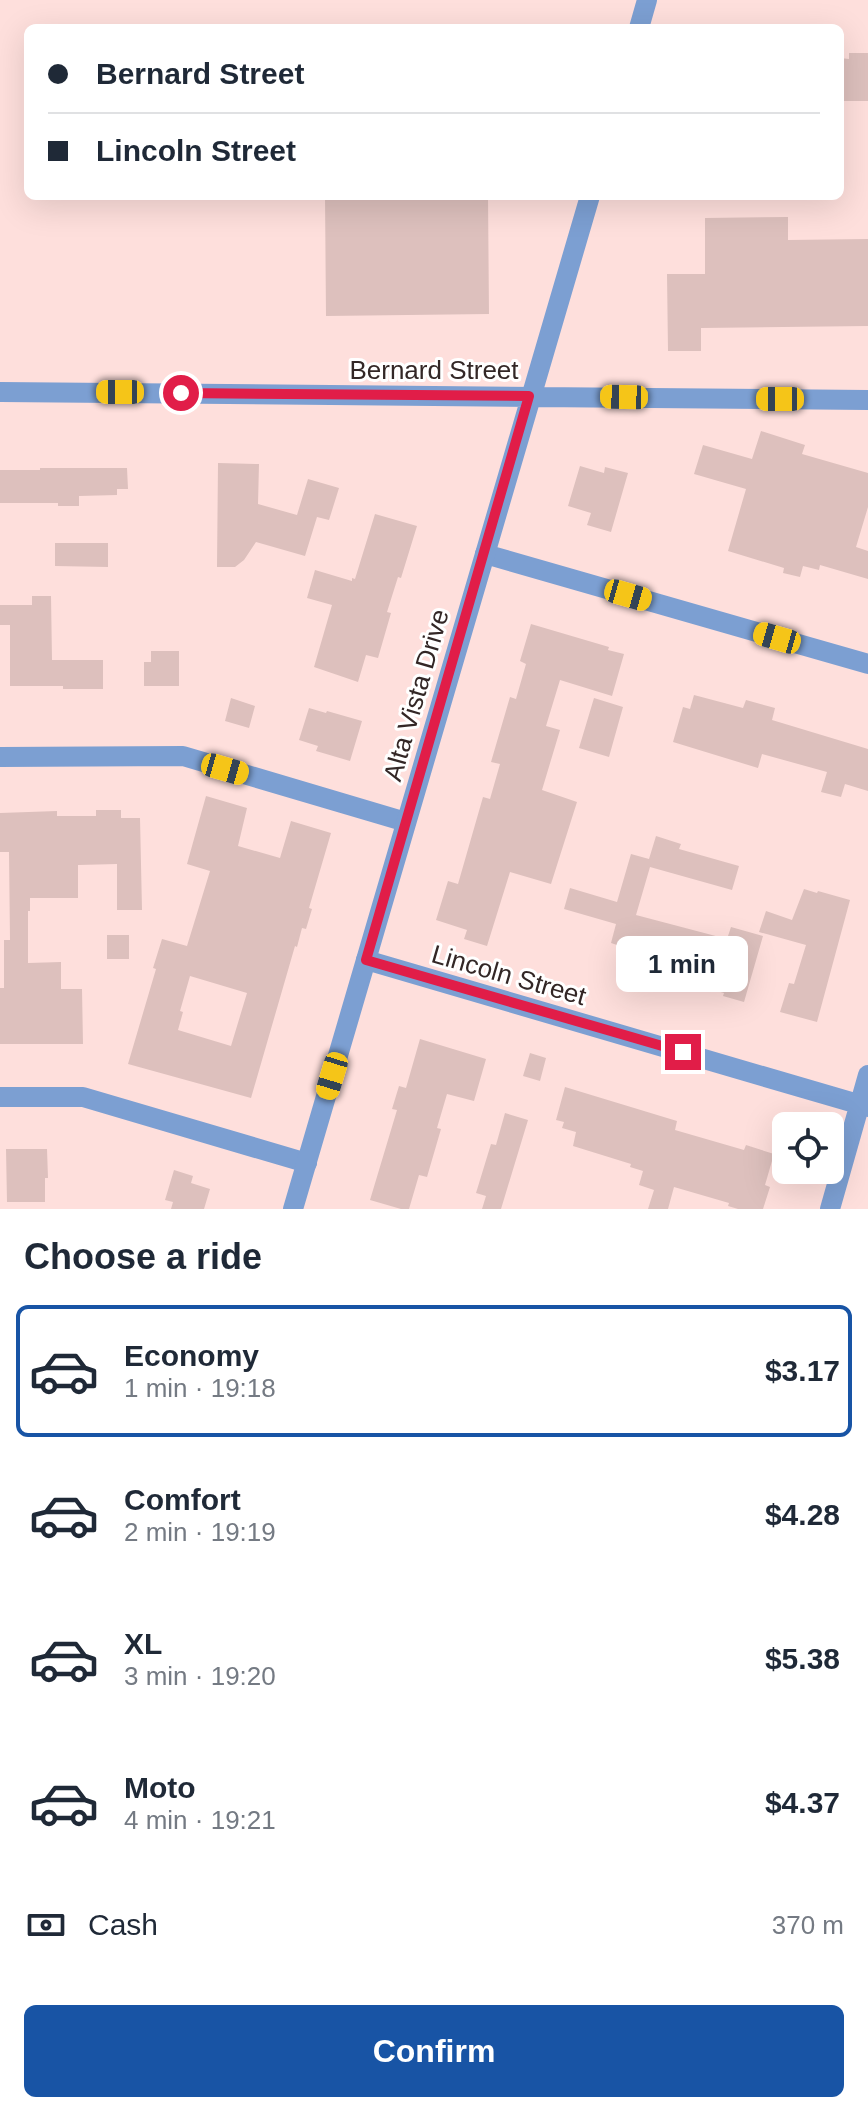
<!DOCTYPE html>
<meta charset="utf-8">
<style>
:root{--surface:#fff;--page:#f6f6f7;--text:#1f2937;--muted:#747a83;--line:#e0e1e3;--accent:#1854a5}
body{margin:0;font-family:Helvetica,sans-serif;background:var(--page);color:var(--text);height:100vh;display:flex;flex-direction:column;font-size:30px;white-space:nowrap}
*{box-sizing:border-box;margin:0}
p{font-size:26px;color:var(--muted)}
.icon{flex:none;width:44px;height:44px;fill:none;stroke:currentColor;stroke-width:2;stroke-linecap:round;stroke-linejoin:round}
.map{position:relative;height:1209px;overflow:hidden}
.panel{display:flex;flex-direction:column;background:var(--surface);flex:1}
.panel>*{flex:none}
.hud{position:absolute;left:24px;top:24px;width:820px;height:176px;border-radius:12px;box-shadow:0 8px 32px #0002;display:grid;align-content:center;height:176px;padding:0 24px;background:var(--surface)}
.tools{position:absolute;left:772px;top:1112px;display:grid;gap:16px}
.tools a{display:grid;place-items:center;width:72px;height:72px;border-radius:12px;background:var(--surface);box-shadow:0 8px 32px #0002;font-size:40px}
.end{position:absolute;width:36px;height:36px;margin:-18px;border:10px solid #e11d48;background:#fff;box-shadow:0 0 0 4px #fff}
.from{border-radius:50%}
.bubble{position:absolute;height:56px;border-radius:12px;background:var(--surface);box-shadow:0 8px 32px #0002;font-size:26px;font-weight:700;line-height:56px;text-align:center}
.car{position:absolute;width:24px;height:48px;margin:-24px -12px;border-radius:10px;box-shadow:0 0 6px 2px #0007;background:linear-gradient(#f5c518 24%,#345 0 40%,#f5c518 0 76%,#345 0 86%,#f5c518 0)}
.hud b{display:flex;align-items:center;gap:28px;height:76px;font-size:30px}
.hud b+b{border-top:2px solid var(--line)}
.hud i{width:20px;height:20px;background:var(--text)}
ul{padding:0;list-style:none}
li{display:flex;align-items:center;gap:24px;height:132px;margin:0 16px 12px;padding:0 8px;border:4px solid transparent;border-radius:12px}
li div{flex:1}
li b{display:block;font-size:30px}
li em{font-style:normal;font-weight:700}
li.active{border-color:var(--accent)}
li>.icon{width:72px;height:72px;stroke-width:1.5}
h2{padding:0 24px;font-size:36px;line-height:96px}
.pay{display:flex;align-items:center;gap:20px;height:88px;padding:0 24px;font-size:30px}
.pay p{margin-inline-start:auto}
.button{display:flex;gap:16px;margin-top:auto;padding:16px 24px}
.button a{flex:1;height:92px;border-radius:12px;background:var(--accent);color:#fff;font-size:32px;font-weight:700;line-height:92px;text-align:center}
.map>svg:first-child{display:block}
.building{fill:#ddc0bd;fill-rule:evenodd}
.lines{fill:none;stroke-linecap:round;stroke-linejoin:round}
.minor{stroke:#7c9fd2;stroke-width:20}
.tertiary{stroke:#7c9fd2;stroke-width:20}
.route{stroke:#e11d48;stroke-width:10}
.labels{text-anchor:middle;stroke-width:6;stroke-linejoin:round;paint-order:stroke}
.street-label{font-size:26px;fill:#332726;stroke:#fff}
</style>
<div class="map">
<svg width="868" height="1209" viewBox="0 0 868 1209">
<rect width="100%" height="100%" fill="#fedfdc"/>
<path class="building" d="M849,53H868V101H840V58L849,59Z
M325,196H488L489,314L326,316Z
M788,217V240L868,239V326L701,328V351H668L667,274H705V218Z
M761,431L805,445L802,454L868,473V507L856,547L868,551V579L820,565L819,570L803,566L800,577L783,573L784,568L728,551L746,489L694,474L703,445L752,459Z
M218,463L259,464L258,504L297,515L308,479L339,488L329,520L317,517L305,556L256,542L244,560L235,567H217Z
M580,466L604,473L605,467L628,473L611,532L587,525L591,513L568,506Z
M40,468H127L128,489H117V495L79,496V506H58V503H0V470H40Z
M375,514L417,526L401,578L398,577L387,612L391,613L378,658L366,655L358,682L314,667L332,605L307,598L315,570L352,581V578L355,579Z
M55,543H108V567L55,566Z
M32,596H51L52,660H103V689H63V686H10V625H0V605H32Z
M531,624L609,647L608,650L624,654L612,696L560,680L546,726L560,730L542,790L577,802L551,884L510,872L487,946L464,939L467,930L436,920L448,881L458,884L483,797L490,799L500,764L491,762L510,697L516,699L526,664L520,661Z
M151,651H179V686H144V662H151Z
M694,695L743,708L746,700L775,708L772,720L868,749V791L845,784L841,797L821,792L827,772L762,754L758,768L673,742L683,707L690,709Z
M231,698L255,706L249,728L225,721Z
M594,698L623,707L609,757L579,748Z
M309,708L326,713L327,711L362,721L350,761L316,751L318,746L299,740Z
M206,796L247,808L238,846L280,858L291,821L331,833L309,908L312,909L306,929L302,928L297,947L295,946L251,1098L128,1064L156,969L153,968L162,939L187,946L210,871L187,864ZM190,976L247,993L231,1046L178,1030L183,1012L180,1011Z
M96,810H121V818H140L142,910H117V864L78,865V898H30V911H28V963L61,962V989H82L83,1044H0V988H4V940H10L9,852H0V813L57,811V816H96Z
M656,836L681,844L679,849L739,866L732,890L650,867L636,915L727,939L731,927L763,936L744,1002L723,996L724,993L662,975L665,963L625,952L626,948L611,943L616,924L564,909L570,888L617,902L631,854L649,859Z
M804,889L817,893L818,891L850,900L817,1022L780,1012L789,983L794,984L806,945L759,932L766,911L792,920Z
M107,935H129V959H107Z
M420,1039L486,1059L474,1101L447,1094L437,1128L441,1129L427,1177L419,1175L409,1209H401L370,1200L397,1110L392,1109L399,1086L406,1088Z
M530,1053L546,1058L540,1081L523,1076Z
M565,1087L677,1121L675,1130L744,1150L746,1145L774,1154L765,1185L770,1187L763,1209H738L728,1206L729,1203L674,1187L668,1209H648L654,1190L639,1185L643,1171L630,1167L631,1164L573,1146L576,1132L562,1128L564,1122L556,1120Z
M505,1113L528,1120L501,1209H482L486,1196L476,1193L491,1144L496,1145Z
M6,1149H47L48,1178H45V1202H7Z
M174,1170L193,1176L191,1183L210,1189L204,1209H171L173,1202L165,1200Z"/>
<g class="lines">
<path class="minor" d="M485,554L868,664
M0,757L183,756L406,822
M366,960L868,1107
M0,1097H83L307,1163
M830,1209L868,1075"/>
<path class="tertiary" d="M639,28L647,0
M0,392L868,400
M293,1209L590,196"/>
</g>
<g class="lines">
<path class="route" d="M181,393L529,396L366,960L683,1052"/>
</g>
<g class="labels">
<g class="street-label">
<text x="434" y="379">Bernard Street</text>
<text transform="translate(416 695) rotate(-74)" y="9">Alta Vista Drive</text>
<text transform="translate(509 975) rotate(16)" y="9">Lincoln Street</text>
</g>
</g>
</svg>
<div class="tools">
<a><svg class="icon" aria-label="locate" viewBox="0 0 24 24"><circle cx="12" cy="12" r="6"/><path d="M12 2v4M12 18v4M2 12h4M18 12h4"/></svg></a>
</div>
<i class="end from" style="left:181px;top:393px"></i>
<i class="end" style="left:683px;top:1052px"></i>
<div class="bubble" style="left:616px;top:936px;width:132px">1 min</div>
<i class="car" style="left:120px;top:392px;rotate:270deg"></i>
<i class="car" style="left:624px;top:397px;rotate:271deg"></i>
<i class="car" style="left:780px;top:399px;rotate:270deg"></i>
<i class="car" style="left:628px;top:595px;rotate:106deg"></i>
<i class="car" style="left:777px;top:638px;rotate:286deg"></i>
<i class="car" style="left:225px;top:769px;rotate:106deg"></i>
<i class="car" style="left:332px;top:1076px;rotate:197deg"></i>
<div class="hud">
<b><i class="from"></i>Bernard Street</b>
<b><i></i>Lincoln Street</b>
</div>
</div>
<section class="panel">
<h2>Choose a ride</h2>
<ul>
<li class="active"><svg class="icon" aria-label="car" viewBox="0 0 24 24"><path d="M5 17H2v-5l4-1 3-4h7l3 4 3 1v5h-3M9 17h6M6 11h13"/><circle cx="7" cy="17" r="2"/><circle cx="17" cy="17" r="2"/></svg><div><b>Economy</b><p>1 min · 19:18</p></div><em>$3.17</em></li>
<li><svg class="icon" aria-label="car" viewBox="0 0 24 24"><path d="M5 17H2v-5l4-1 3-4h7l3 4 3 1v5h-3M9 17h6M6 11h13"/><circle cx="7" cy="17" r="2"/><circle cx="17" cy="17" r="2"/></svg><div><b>Comfort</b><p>2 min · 19:19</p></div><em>$4.28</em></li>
<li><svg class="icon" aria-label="car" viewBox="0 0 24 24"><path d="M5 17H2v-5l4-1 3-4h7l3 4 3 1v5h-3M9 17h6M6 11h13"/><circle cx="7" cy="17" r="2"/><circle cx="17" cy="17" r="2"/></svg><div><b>XL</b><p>3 min · 19:20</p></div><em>$5.38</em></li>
<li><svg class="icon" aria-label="car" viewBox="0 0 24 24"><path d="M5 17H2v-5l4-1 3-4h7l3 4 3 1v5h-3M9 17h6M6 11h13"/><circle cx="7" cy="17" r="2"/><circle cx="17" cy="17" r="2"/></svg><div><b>Moto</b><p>4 min · 19:21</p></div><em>$4.37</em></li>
</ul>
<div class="pay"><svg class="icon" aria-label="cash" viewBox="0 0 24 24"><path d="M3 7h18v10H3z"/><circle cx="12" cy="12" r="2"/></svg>Cash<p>370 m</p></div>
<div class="button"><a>Confirm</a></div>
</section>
